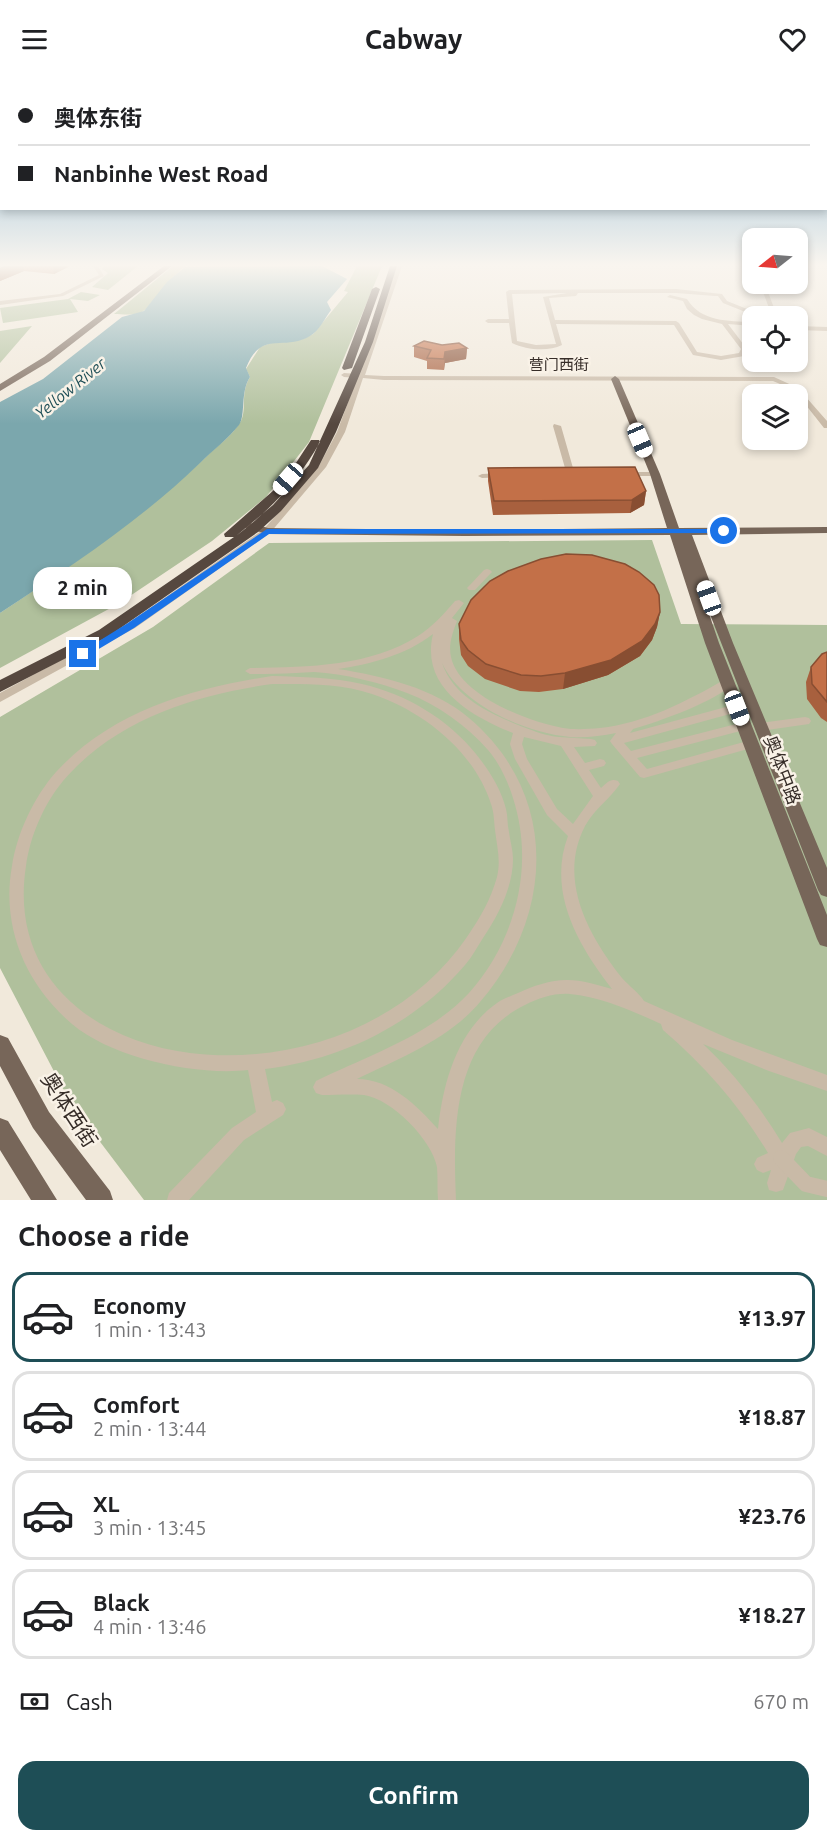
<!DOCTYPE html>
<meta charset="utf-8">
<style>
:root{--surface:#fff;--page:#f6f6f6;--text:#202124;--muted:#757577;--line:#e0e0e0;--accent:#1e4e56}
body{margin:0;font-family:Ubuntu,"Noto Sans SC",sans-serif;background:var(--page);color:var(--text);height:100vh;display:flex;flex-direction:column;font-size:22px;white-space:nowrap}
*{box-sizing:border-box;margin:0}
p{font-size:20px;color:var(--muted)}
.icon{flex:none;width:33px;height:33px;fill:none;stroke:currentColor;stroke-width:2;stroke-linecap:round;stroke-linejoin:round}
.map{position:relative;height:1122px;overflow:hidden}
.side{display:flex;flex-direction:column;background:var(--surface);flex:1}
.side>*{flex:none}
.guide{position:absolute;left:0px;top:0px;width:828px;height:132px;box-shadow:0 3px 9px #0003;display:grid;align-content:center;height:132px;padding:0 18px;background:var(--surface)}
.needle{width:39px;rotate:253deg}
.tools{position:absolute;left:742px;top:150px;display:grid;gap:12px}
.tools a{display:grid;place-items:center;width:66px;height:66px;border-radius:12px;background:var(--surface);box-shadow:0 3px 9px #0003;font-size:30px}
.end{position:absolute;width:27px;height:27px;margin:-14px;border:8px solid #1a73e8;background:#fff;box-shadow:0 0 0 3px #fff}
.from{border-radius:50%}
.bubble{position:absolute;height:42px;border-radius:18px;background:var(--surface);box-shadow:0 3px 9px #0003;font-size:20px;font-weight:600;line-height:42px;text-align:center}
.car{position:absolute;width:18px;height:36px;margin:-18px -9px;border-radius:8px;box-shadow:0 0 4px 2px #0007;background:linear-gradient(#fff 24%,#345 0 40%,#fff 0 76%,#345 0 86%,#fff 0)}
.guide b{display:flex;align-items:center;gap:21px;height:57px;font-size:22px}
.guide b+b{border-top:2px solid var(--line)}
.guide i{width:15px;height:15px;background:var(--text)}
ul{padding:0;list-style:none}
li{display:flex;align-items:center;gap:18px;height:90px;margin:0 12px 9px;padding:0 6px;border:3px solid var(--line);border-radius:18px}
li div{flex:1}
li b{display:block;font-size:22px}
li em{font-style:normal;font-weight:600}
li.active{border-color:var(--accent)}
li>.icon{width:54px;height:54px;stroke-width:1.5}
h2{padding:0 18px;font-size:27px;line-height:72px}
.pay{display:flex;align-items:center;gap:15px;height:66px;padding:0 18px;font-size:22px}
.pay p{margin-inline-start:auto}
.cta{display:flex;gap:12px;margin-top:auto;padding:12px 18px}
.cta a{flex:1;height:69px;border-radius:18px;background:var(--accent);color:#fff;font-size:24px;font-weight:600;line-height:69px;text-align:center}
header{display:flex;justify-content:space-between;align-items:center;height:78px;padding:0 18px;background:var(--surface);font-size:27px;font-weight:600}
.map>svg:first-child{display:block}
.green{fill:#b0c09c}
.water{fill:#7ba7ad}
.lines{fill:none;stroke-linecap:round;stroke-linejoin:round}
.minor{fill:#c9baa7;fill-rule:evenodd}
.major{fill:#776659;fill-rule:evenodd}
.highway{fill:#56483f;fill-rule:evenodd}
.minor-bridge{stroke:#c9baa7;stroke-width:16}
.wall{fill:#a8603e}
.shaded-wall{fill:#884e32}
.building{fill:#c37048;stroke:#884e32;stroke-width:1.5}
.route{fill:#1a73e8}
.labels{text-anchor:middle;stroke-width:5;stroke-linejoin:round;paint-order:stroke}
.far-street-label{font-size:15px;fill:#362d28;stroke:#f9f2e7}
.far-water-label{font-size:16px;font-style:italic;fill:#1e4e56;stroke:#f9f2e7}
.street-label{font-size:18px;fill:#362d28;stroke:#f9f2e7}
.near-street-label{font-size:21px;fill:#362d28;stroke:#f9f2e7}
</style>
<header><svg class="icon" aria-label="menu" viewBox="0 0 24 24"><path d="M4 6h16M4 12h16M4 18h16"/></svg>Cabway<svg class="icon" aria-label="heart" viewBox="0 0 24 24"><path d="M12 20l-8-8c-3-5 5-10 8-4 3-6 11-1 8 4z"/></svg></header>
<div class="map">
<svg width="827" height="1122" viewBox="0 0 827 1122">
<rect width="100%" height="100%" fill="#f1e9db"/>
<path class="green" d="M103,188H138L108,212L92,209L108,195L102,191Z
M173,188H185C171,200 155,226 142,234C134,238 122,236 114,236Z
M357,188H382L309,364L266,419L212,463L118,526L0,590V535C72,487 143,439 206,379C217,368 233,357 241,343C247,331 240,315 250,299L246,291L260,269L271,265L303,261L313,256L348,214L344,213Z
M81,214L100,217L88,223L70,221L78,234L3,245L0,230L68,221Z
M32,248L0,285V253Z
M652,462L681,546L827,547V1122H144L70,1024L0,890V639L153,549L269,465Z"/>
<path class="water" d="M185,189L322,188L347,201L327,224L331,232C325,240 319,253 310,258C284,274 261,251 246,290L250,299C240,314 246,337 239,347C228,361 213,372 200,385C140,443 70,489 0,535V324L43,301L122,239L144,233L167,204Z"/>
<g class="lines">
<path class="minor" d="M93,188H98L104,198L63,218L0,227V223L60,216L99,197Z
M397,188H402L365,297L384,298L774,299L798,310L827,343V350H824L794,312L773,303L384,302L363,300L345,354L326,389L270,455L135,550L0,624V615L127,546L264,451L319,388L337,354L357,300L344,299L341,297L344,295L358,296Z
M760,206H765L777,238H772Z
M676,211L722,216L727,223L747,231L754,238L753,243L743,233L723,225L718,218H715L676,215H578L576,218L549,220L555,242L676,243L679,245L697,274L721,278L739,275L741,271L722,246L702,241L694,237L687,231L683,223L667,219L670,217L687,221C701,244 728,243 753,244V248L728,246L747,271L744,278L721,282L693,277L674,247L556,246L562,267C548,274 527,272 512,265L509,245H488L485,243L488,241H509L506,214L509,212ZM567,215L543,219L556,266L536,267L517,263L512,216Z
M798,248L827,249V253L798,252Z
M554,346L561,348L575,397L574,399H568L567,397L553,348Z
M623,394H655L659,396L655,398H626L622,396Z
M503,395H506V399L482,400L478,398L482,396Z
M487,491L490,492L492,494L490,496L475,512H469L467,510L469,508L484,492Z
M459,522L464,525L452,540L457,543C453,554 448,566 451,579C459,617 528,644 563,650C575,652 588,651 600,650C645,645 685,624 724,602L728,601L734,605C717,623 658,644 633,651L630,655L737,626L741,627L743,630L741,633L624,665L631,673L744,644L748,645L750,648L748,651L637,680L647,691L751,662L755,663L757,666L755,669L644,700L640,699L612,666L610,663L616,655C601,658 586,660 570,659C526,655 461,627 442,585C454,620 491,636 523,649C534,653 546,658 559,659C569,660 580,660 591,661L595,662L597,665L595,668L574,669L585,685L600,681L604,682L606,685L604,688L589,692L601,710C607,705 610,700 618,703L620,706C610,721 595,730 585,748C557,802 589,858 622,900C629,908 639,915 644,923L732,962L827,997V1013L769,993L703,966C734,995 760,1029 782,1065L790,1055L809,1050L827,1059V1078L808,1068L801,1069L796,1076L783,1112L776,1114L769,1112L767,1105L771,1092L763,1095L757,1092L754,1086L757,1080L768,1075C740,1028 705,988 663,952L661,946C633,933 601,919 570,916C554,915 539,920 525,927C452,962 453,1052 456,1122H438C437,1111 438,1100 437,1089C432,1062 392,1021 364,1017C350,1016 335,1017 322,1017L316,1015L313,1009L316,1003C367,978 429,958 469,915C516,862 535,788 513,720C508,704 500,686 488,672C466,647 438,627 407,615C378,604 345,596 314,594C308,594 301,595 296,595C280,596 265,596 250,596L245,593L250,590C305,589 370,589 418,558C433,548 444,536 455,523ZM433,556C420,609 471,638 513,655L510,666L515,681L547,737L568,758C547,814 578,867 612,911C598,907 582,902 567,902C550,902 533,908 518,915C511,918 503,921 497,925C457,953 443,1005 438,1051C417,1028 391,1001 357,1001C400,980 449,961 480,924C554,838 560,717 469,640C434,610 383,598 338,591C371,586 406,577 433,556ZM524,659L561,668L593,718L573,746L557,731L527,681L522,666Z
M272,598C302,599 333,599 362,606C406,616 448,641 476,676C489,692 501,711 506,731C508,739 507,746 509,754C510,763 513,772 513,781C513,809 498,838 483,860C477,869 472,879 465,887C415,946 341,982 265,991L272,1024L277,1022L283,1025L286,1031L283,1037L244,1062L189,1122H167L169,1115L232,1050L256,1034L248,992C196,998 112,980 72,946C25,906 1,848 12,788C17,755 34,719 56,694C112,633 193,610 272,598ZM272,606C305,606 340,605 372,616C423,633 474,673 491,726C494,734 494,743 495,752C497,769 501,782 497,799C491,821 480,840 467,859C407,947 294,988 190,975C90,962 9,897 26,788C30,758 44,726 63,703C116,641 195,617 272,606Z
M805,639L809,640L811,643L809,646L760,653L756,652L754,649L756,646L760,645Z"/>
<path class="major" d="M164,188H172L50,283L0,313V306L44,279Z
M615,298L619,301L660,396L679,450L827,449V455L692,457L733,565L827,790V819L821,817L818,812L704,521L719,565L827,837V869L820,867L817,861L705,565L670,457L464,458L267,456L239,448L237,446L243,443L268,450L464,452L667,450L650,396L611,301Z
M0,957L8,960L49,1034L110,1113L113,1122H86L33,1050L0,988Z
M0,1040L8,1043L57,1122H31L0,1072Z"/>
<path class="highway" d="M390,188H397L373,264L336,354L318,390L281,433L258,454L109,558L0,614V602L99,552L234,459H225L224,456L274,412L294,388L311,362H319L320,364C299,402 270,432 236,458L273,427L309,387L365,264Z
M376,209L380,211L352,290L344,292L342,290L372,211Z"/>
<path class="minor-bridge" d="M781,1080L806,1106L827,1111"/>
</g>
<path class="wall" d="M4,188H67L68,189L54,196L24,193L0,203V190Z
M442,267L467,270L466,281L445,285L444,292L427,291V283L414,279V268Z
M488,390L646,413L644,427L630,435L493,437L488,403Z
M660,534L657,549L652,562L640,578L608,597L563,611L539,614L520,613L485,601L468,588L461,577L459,561V546Z
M827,574V644L821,640L807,621L806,604L811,589Z"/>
<path class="shaded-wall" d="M4,188H23L24,193L0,203V190Z
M53,188H67L68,189L54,196Z
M467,270L466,281L445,285L444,292L445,274Z
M646,413L644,427L630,435L632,422Z
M660,534L657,549L652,562L640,578L608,597L563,611L565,595Z"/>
<path class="building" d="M424,263L442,267L459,265L467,270L445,274L444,281L427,280L431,272L414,268Z
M635,389L646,413L632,422L494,423L488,390Z
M566,476L592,477L625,486L639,494L654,507L659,517L660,534L655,546L642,563L611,582L565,595L541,598L521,597L486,586L468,572L461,562L459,546L471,522L490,503L508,493L541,481Z
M827,574V624L812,606L811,589L822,576Z"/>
<linearGradient id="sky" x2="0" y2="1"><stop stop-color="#7cafd0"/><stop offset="0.54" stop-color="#f9f5ef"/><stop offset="1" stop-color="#f9f5ef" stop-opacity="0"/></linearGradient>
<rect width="827" height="346" fill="url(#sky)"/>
<path class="route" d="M267,451H724L729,453L724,455L269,456L134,550L87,578L78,576L128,545Z"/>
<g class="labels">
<g class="far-street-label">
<text x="559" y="292">营门西街</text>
</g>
<g class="far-water-label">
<text transform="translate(70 310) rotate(-39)" y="6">Yellow River</text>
</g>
<g class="street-label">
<text transform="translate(782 692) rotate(69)" y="6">奥体中路</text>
</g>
<g class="near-street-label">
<text transform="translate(69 1032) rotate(57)" y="7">奥体西街</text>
</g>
</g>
</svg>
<div class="tools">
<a><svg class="needle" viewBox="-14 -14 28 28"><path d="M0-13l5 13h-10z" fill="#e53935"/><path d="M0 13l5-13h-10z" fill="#757577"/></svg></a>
<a><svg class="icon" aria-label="locate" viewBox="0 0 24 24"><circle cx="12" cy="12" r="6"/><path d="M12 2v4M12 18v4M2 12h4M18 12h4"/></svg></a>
<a><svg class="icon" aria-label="layers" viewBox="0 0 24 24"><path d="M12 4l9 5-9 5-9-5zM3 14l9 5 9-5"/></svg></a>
</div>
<i class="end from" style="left:724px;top:453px"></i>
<i class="end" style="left:83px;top:576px"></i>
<div class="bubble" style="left:33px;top:489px;width:99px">2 min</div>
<i class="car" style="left:640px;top:362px;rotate:157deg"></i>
<i class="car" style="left:288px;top:401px;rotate:221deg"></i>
<i class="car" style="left:709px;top:520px;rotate:340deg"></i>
<i class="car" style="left:737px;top:630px;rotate:159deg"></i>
<div class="guide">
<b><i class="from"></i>奥体东街</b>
<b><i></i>Nanbinhe West Road</b>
</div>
</div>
<section class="side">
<h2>Choose a ride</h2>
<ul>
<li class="active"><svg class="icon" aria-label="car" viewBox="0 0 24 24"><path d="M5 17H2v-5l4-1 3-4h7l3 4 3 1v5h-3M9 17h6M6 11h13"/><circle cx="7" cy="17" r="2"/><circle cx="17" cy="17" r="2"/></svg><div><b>Economy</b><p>1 min · 13:43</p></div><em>¥13.97</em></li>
<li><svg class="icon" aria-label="car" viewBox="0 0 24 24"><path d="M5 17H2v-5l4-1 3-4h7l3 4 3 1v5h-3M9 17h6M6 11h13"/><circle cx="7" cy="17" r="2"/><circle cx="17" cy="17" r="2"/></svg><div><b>Comfort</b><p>2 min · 13:44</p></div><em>¥18.87</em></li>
<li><svg class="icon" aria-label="car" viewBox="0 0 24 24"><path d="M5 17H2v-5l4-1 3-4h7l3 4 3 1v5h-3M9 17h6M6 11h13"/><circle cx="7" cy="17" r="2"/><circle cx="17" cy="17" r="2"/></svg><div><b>XL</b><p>3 min · 13:45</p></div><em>¥23.76</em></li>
<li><svg class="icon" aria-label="car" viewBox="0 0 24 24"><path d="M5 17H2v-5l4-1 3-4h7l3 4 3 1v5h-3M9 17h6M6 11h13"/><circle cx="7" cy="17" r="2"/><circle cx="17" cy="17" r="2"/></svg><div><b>Black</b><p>4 min · 13:46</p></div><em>¥18.27</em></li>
</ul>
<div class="pay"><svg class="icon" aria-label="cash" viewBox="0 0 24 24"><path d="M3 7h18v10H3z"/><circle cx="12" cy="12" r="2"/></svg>Cash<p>670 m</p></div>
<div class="cta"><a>Confirm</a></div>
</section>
